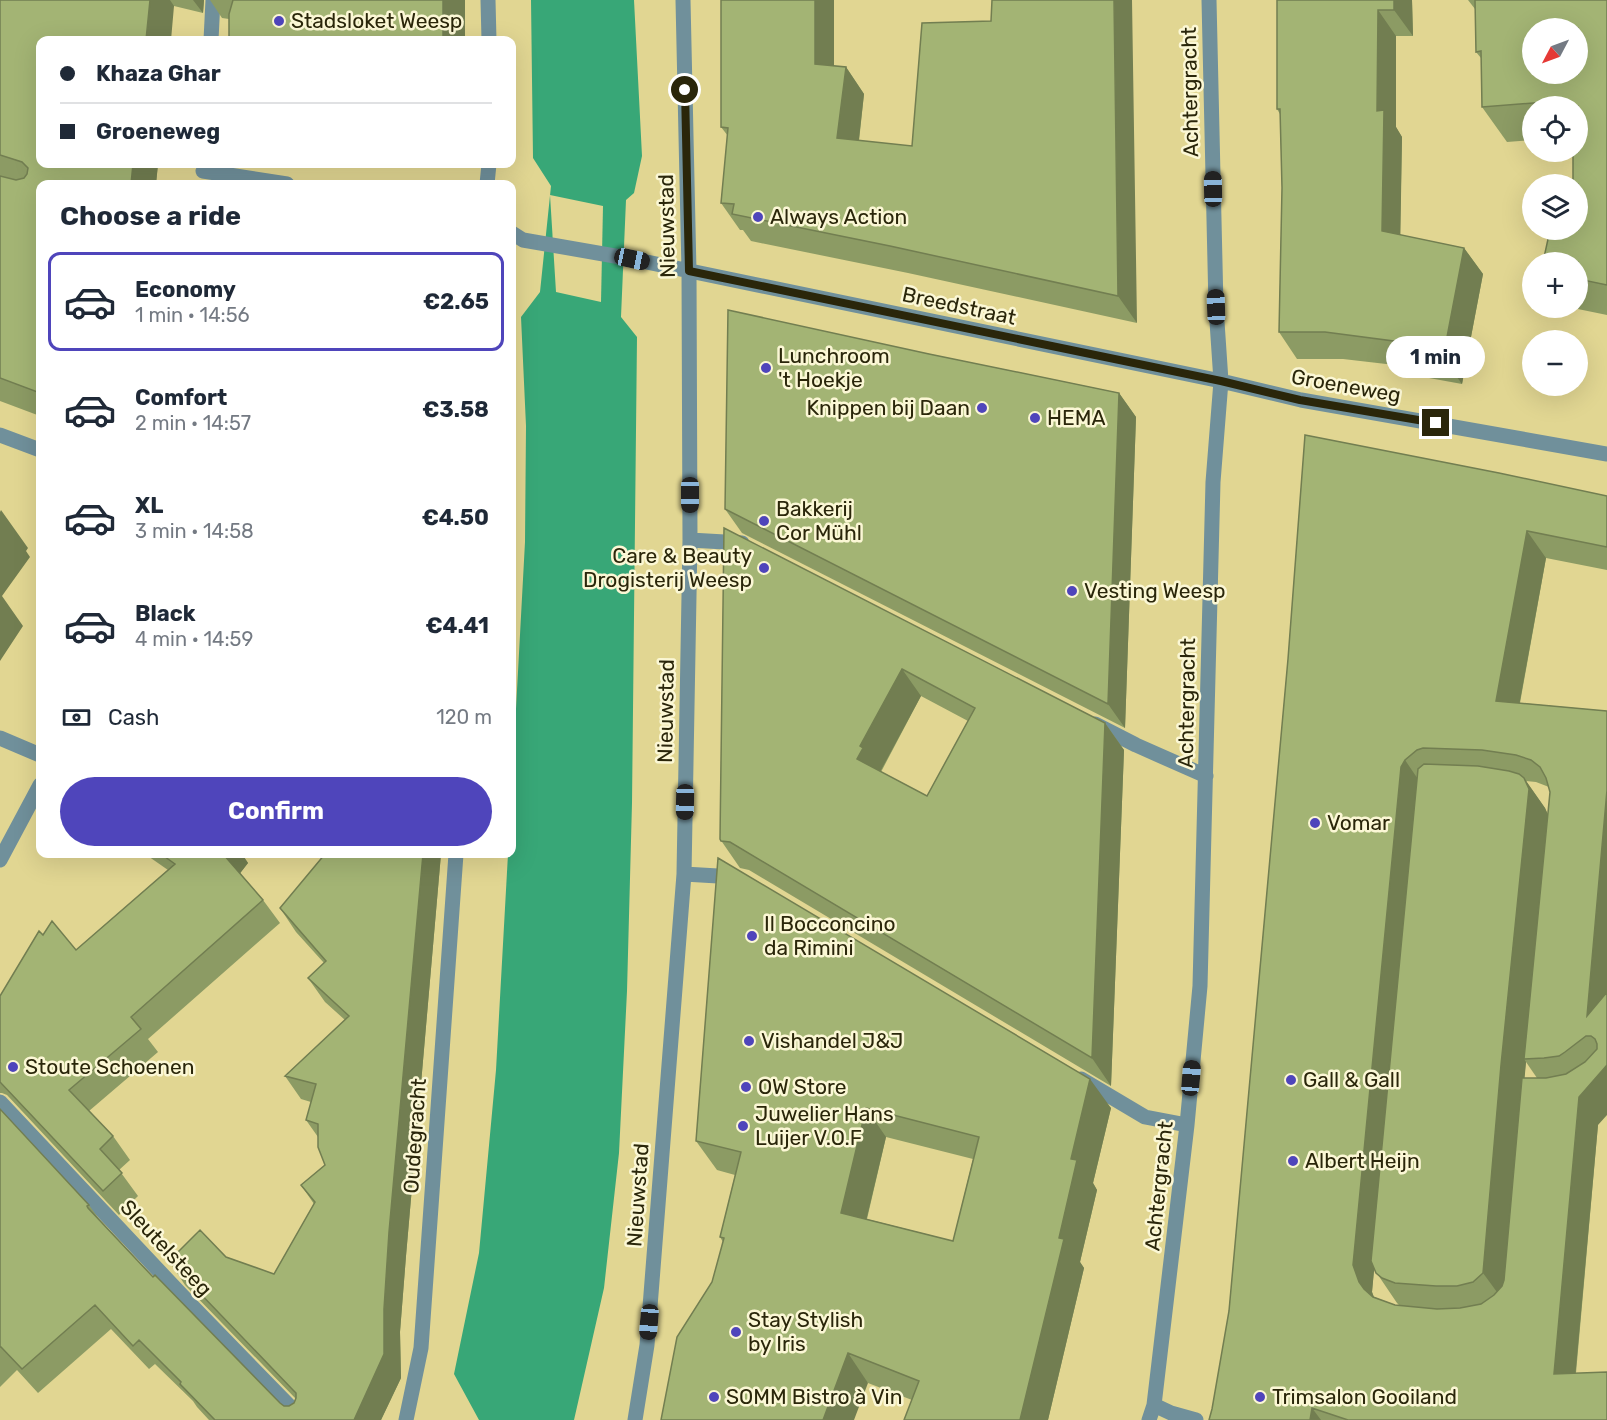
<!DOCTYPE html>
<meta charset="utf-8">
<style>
:root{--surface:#fff;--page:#f2f2f3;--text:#1f2937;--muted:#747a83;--line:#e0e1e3;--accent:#4f45bb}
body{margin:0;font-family:Rubik,sans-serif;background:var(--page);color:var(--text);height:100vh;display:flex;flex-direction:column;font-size:22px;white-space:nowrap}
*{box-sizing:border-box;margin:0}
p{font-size:20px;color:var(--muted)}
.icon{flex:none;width:33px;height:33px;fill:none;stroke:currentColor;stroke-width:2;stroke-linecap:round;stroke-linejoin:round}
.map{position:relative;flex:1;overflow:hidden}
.drawer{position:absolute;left:36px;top:180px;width:480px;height:678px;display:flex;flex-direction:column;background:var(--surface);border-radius:12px;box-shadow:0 6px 24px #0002}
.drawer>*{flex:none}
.top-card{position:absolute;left:36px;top:36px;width:480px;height:132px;border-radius:12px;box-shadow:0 6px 24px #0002;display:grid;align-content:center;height:132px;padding:0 24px;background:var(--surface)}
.needle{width:39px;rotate:229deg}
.controls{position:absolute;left:1522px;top:18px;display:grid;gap:12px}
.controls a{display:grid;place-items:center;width:66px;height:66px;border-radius:50%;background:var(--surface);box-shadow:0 6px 24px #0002;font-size:30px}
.end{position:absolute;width:27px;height:27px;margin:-14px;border:8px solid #2a260a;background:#fff;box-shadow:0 0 0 3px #fff}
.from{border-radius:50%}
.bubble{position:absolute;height:42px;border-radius:21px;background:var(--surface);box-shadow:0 6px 24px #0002;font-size:20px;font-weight:700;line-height:42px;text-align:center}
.car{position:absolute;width:18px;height:36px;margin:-18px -9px;border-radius:8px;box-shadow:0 0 4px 2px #0007;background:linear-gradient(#222 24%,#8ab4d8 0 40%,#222 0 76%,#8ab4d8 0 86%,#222 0)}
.top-card b{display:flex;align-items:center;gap:21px;height:57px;font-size:22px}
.top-card b+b{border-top:2px solid var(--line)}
.top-card i{width:15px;height:15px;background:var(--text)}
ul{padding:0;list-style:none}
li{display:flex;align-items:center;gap:18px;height:99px;margin:0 12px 9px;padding:0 12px;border:3px solid transparent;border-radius:12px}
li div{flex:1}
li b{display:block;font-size:22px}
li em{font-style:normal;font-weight:700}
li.on{border-color:var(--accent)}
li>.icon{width:54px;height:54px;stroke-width:1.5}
h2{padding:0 24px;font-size:27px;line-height:72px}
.pay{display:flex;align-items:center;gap:15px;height:66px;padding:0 24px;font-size:22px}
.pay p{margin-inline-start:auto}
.primary-button{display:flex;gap:12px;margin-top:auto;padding:12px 24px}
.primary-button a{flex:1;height:69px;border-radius:36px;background:var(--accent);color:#fff;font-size:24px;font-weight:700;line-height:69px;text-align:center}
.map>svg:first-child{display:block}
.water{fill:#38a777}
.pier{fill:#e1d692}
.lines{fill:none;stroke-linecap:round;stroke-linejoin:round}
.minor{stroke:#70909b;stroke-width:15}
.wall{fill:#8c9b64;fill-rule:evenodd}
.shaded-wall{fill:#727e51}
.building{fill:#a3b474;stroke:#727e51;stroke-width:1.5;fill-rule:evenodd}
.route{stroke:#2a260a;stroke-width:8}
.poi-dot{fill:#4f45bb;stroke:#fbf7d5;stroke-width:2}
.labels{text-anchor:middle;stroke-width:5;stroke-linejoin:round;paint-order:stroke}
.poi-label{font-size:21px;fill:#2a260a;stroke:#fbf7d5;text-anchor:start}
.street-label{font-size:21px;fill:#2a260a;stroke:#fbf7d5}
</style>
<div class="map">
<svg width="1607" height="1420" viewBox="0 0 1607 1420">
<rect width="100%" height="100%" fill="#e1d692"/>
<path class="water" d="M531,0H634L642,156L634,193L626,200L621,317L637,337L632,803L627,991L619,1153L604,1288L574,1420H479L454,1374L479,1253L496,1070L508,854H512V783L525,542L526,426L521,317L540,292L551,186L533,158Z"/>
<path class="pier" d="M550,195L603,206L601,302L556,292Z"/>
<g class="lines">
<path class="minor" d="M488,0L489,40
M211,40L213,0
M203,171L287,184
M487,184L489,164
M512,233L523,240L632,259L1221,381L1301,400L1607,454
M0,435L40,450
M690,540L742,543
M1095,724L1136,745L1206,776
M0,738L40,755
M0,860L40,785
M684,874L735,877
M1081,1079L1145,1117L1187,1125
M0,1102L191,1305L303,1420
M1154,1405L1171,1413L1196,1420
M406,1420L421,1348L456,854
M635,1420L647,1345L684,874L690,540L689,271L683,0
M1149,1420L1154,1405L1187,1125L1200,986L1213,482L1221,381L1216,307L1209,0"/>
</g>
<path class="wall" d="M0,0H204L203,13L174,6L40,164H158L156,184H40V416L0,401Z
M210,0H465L229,19L222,18Z
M1277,0H1412L1413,36H1396V127L1402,137L1400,235L1464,248L1483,274L1462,384L1418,376L1412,367L1343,359H1297L1279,332L1282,188L1280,114L1277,109Z
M1468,0H1607V315L1573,308H1578V106H1533V140L1507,142L1482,107L1481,58L1476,52L1475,9Z
M991,21L1137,323L908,273L751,241L743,230H740L721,203L728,136L721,127L834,66L846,67L864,94L859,141L912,146Z
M929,354L1119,393L1136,417L1125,728L742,533L725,509Z
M1305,435L1607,496V570L1546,558L1520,703L1607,711L1598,1125L1576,1373L1607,1420H1209L1212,1409L1229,1311L1288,659ZM1526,781L1536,782L1549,787L1550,792L1548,815L1545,808ZM1526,1062L1537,1078H1524ZM1374,1269L1397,1303L1400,1306L1395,1305L1374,1297L1372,1292Z
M724,528L1105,723L1124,750L1111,1086L749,870L740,868L720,839ZM921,696L968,721L927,796L881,772Z
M145,854H242L248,863L240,873L263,900L280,923L148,1039L158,1052L89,1111L113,1136L130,1160L119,1170L138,1196L119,1215L7,1095L2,1093H0V996L43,935L76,950L168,870Z
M325,854H441L406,1256L400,1332L401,1378L381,1420H209L197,1407L193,1401L155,1364L149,1369L111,1329L38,1393L17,1370L0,1387V1109L89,1205L99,1219L153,1277L280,1403L284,1406H289L294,1403L296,1399L185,1285L169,1261L226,1257L274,1274L314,1204L301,1185L325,1165L318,1137L306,1120L311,1102L301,1099L285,1076L345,1020L325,1002L308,978L324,963L296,932L280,908Z
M718,858L1111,1108L1093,1183L1097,1190L1080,1262L1084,1268L1048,1420H904L912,1400L868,1383L712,1282L723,1242L720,1237L735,1175L717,1170L696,1141ZM886,1137L973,1159L953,1241L867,1219Z"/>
<path class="shaded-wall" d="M150,0H170L174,6L171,40H146Z
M193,0H204L203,13Z
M443,0H465V40H443Z
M815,0H834V91L815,64Z
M1114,0H1132L1137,323L1118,296Z
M1394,0H1412L1413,36L1394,10Z
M1378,10L1396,36V127L1402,137L1400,257L1382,231L1377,111Z
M846,67L864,94L856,165L837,138Z
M133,164H158L156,184H131Z
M1464,248L1483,274L1462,384L1443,358Z
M1119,393L1136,417L1125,728L1108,704Z
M1,510L28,548L26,551L30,557L2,596L23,626L0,661V512Z
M1527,531L1546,558L1515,728L1496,701Z
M902,669L921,696L880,772L857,759L860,746Z
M1105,723L1124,750L1111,1086L1092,1058Z
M1405,760L1424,788L1420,794L1372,1292L1378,1309L1359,1282L1353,1265L1401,767Z
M1524,778L1545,808L1550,819L1524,1059L1526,1062L1505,1303L1483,1273Z
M1607,790V1032L1587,1016Z
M223,854H242L248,863L238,876Z
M423,854H441L406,1256L400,1332L401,1378L381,1420H354L384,1309L389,1232Z
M1607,1065V1115L1598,1125L1573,1401L1554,1374L1579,1097Z
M1090,1079L1111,1108L1093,1183L1097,1190L1080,1262L1084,1268L1048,1420H1020L1071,1159Z
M866,1108L886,1137L861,1242L841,1213Z
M848,1353L868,1383L854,1420H823Z
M1312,1408L1321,1420H1310Z"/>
<path class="building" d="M0,0H150L146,40H40V164H133L131,184H40V393L0,378V176L16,180L24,178L27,174L28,168L22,162L0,155Z
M233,0H443V40H229V14Z
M721,0H815V64L846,67L837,138L912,146L922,23L991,21L992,0H1114L1118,296L890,246L732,214L734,204L721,203L728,128L721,127Z
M1277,0H1394V10H1378L1377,111L1384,110L1382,231L1464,248L1443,358L1400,349L1401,342L1325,332H1279L1282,188L1280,109H1277Z
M1475,0H1607V285L1578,279V262H1543L1550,230H1578V184H1573V152H1578V106H1546V102L1482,107L1481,51L1476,52ZM1533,28H1578V74H1533Z
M728,310L929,354L1119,393L1108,704L725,509Z
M1305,435L1499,473L1607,496V547L1527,531L1496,701L1607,711V790L1587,1016L1607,992V1065L1579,1097L1554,1374L1607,1372V1420H1348L1312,1408L1310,1420H1209L1212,1409L1229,1311L1288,659ZM1423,748L1482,750L1516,755L1531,760L1540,767L1546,778L1550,792L1524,1059L1544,1058L1559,1056L1565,1052L1586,1036H1591L1595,1039L1597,1044V1049L1585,1062L1566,1074L1546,1078H1522L1504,1280L1502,1286L1494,1295L1481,1304L1460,1308L1437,1309L1395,1305L1373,1297L1364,1289L1359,1282L1353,1265L1401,767L1405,760L1417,750Z
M724,528L1105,723L1092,1058L730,842L721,841L720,839ZM902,669L975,708L927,796L857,759L863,748L860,746Z
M1424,764L1478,766L1509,771L1519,774L1524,778L1529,789L1501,1065L1483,1273L1473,1282L1457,1286H1436L1395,1283L1382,1278L1376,1273L1371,1261L1418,769Z
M161,854H223L263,900L131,1017L141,1029L69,1090L113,1136L100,1149L122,1173L103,1191L0,1082V996L39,931L43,935L52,921L76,950L175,864Z
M325,854H423L389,1232L384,1309V1354L354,1420H215L180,1384L181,1382L139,1340L133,1346L95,1305L22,1369L1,1347H0V1109L89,1205L87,1206L88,1208L153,1277L155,1275L280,1403L284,1406H289L294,1403L296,1398V1393L293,1390L169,1261L200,1230L226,1257L274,1274L315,1202L301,1185L325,1165L318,1147V1124L306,1120L316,1084L285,1076L349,1016L308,978L326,961L280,908Z
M718,858L1090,1079L1071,1159L1077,1160L1059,1238L1064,1239L1020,1420H904L919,1381L848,1353L823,1420H661L677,1337L712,1282L724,1238L720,1237L741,1152L696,1141ZM866,1108L979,1137L953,1241L841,1213Z"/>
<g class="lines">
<path class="route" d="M685,90L689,271L1221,381L1300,400L1436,423"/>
</g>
<g class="poi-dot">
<circle cx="279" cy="21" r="6"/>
<circle cx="758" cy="217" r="6"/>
<circle cx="766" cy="368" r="6"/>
<circle cx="982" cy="408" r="6"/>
<circle cx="1035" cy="418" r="6"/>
<circle cx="764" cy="521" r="6"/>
<circle cx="764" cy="568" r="6"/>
<circle cx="1072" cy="591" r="6"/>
<circle cx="1315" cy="823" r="6"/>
<circle cx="752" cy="936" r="6"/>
<circle cx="749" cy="1041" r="6"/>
<circle cx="13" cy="1067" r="6"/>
<circle cx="1291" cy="1080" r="6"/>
<circle cx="746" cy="1087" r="6"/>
<circle cx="743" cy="1126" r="6"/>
<circle cx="1293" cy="1161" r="6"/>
<circle cx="736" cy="1332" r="6"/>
<circle cx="714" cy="1397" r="6"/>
<circle cx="1260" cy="1397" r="6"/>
</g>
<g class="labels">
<g class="poi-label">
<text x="291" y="28">Stadsloket Weesp</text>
<text x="770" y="224">Always Action</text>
<text x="778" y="363">Lunchroom<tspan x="778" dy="24">'t Hoekje</tspan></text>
<text x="970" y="415" text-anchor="end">Knippen bij Daan</text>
<text x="1047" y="425">HEMA</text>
<text x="776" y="516">Bakkerij<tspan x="776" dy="24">Cor Mühl</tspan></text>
<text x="752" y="563" text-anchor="end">Care &amp; Beauty<tspan x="752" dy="24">Drogisterij Weesp</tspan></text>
<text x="1084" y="598">Vesting Weesp</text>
<text x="1327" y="830">Vomar</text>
<text x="764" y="931">Il Bocconcino<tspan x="764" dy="24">da Rimini</tspan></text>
<text x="761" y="1048">Vishandel J&amp;J</text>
<text x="25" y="1074">Stoute Schoenen</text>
<text x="1303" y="1087">Gall &amp; Gall</text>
<text x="758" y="1094">OW Store</text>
<text x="755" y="1121">Juwelier Hans<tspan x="755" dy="24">Luijer V.O.F</tspan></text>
<text x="1305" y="1168">Albert Heijn</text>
<text x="748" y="1327">Stay Stylish<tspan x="748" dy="24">by Iris</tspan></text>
<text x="726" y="1404">SOMM Bistro à Vin</text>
<text x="1272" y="1404">Trimsalon Gooiland</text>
</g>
<g class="street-label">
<text transform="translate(1190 92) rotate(-91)" y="7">Achtergracht</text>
<text transform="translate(667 226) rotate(-91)" y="7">Nieuwstad</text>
<text transform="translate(959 306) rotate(12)" y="7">Breedstraat</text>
<text transform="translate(1346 386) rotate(10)" y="7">Groeneweg</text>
<text transform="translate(1187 703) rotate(-89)" y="7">Achtergracht</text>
<text transform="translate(666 711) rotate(-89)" y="7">Nieuwstad</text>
<text transform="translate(415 1136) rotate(-86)" y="7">Oudegracht</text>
<text transform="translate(1159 1186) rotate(-84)" y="7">Achtergracht</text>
<text transform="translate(638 1195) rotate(-86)" y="7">Nieuwstad</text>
<text transform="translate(166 1248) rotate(47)" y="7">Sleutelsteeg</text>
</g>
</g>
</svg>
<div class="controls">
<a><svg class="needle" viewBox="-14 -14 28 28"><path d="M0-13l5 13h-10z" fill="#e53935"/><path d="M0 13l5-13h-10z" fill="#747a83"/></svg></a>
<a><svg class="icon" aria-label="locate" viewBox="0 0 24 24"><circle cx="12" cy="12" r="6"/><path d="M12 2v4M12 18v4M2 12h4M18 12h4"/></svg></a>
<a><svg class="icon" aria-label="layers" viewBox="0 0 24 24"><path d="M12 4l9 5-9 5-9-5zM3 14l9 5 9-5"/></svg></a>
<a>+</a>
<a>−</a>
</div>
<i class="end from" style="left:685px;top:90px"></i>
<i class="end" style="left:1436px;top:423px"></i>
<div class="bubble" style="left:1386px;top:336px;width:99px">1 min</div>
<i class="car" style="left:1213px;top:189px;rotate:359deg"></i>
<i class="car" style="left:632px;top:259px;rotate:102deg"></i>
<i class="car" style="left:1216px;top:307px;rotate:358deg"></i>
<i class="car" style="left:690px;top:495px;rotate:180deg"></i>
<i class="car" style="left:685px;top:802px;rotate:181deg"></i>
<i class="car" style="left:1191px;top:1078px;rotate:5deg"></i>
<i class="car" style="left:649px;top:1322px;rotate:185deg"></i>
<div class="top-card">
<b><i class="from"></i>Khaza Ghar</b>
<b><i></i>Groeneweg</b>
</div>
<section class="drawer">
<h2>Choose a ride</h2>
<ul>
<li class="on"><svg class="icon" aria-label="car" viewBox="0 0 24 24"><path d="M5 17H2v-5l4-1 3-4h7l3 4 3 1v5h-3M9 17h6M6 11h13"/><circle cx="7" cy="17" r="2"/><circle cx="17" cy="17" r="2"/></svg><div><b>Economy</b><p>1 min · 14:56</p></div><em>€2.65</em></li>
<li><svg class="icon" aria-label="car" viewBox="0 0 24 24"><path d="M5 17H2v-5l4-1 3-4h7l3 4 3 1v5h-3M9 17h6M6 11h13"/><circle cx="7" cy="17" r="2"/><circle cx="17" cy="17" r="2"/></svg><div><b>Comfort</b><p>2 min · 14:57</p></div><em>€3.58</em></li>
<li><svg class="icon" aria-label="car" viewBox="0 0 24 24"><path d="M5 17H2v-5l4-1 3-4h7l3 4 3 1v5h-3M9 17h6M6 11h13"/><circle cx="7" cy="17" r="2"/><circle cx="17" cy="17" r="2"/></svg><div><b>XL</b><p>3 min · 14:58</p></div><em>€4.50</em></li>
<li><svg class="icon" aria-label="car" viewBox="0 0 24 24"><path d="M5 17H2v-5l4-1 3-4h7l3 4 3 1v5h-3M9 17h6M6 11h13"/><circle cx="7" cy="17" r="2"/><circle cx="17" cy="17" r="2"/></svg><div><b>Black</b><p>4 min · 14:59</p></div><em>€4.41</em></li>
</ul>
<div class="pay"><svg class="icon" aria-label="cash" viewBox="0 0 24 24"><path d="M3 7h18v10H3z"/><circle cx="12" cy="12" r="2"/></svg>Cash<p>120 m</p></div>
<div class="primary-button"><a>Confirm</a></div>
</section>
</div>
